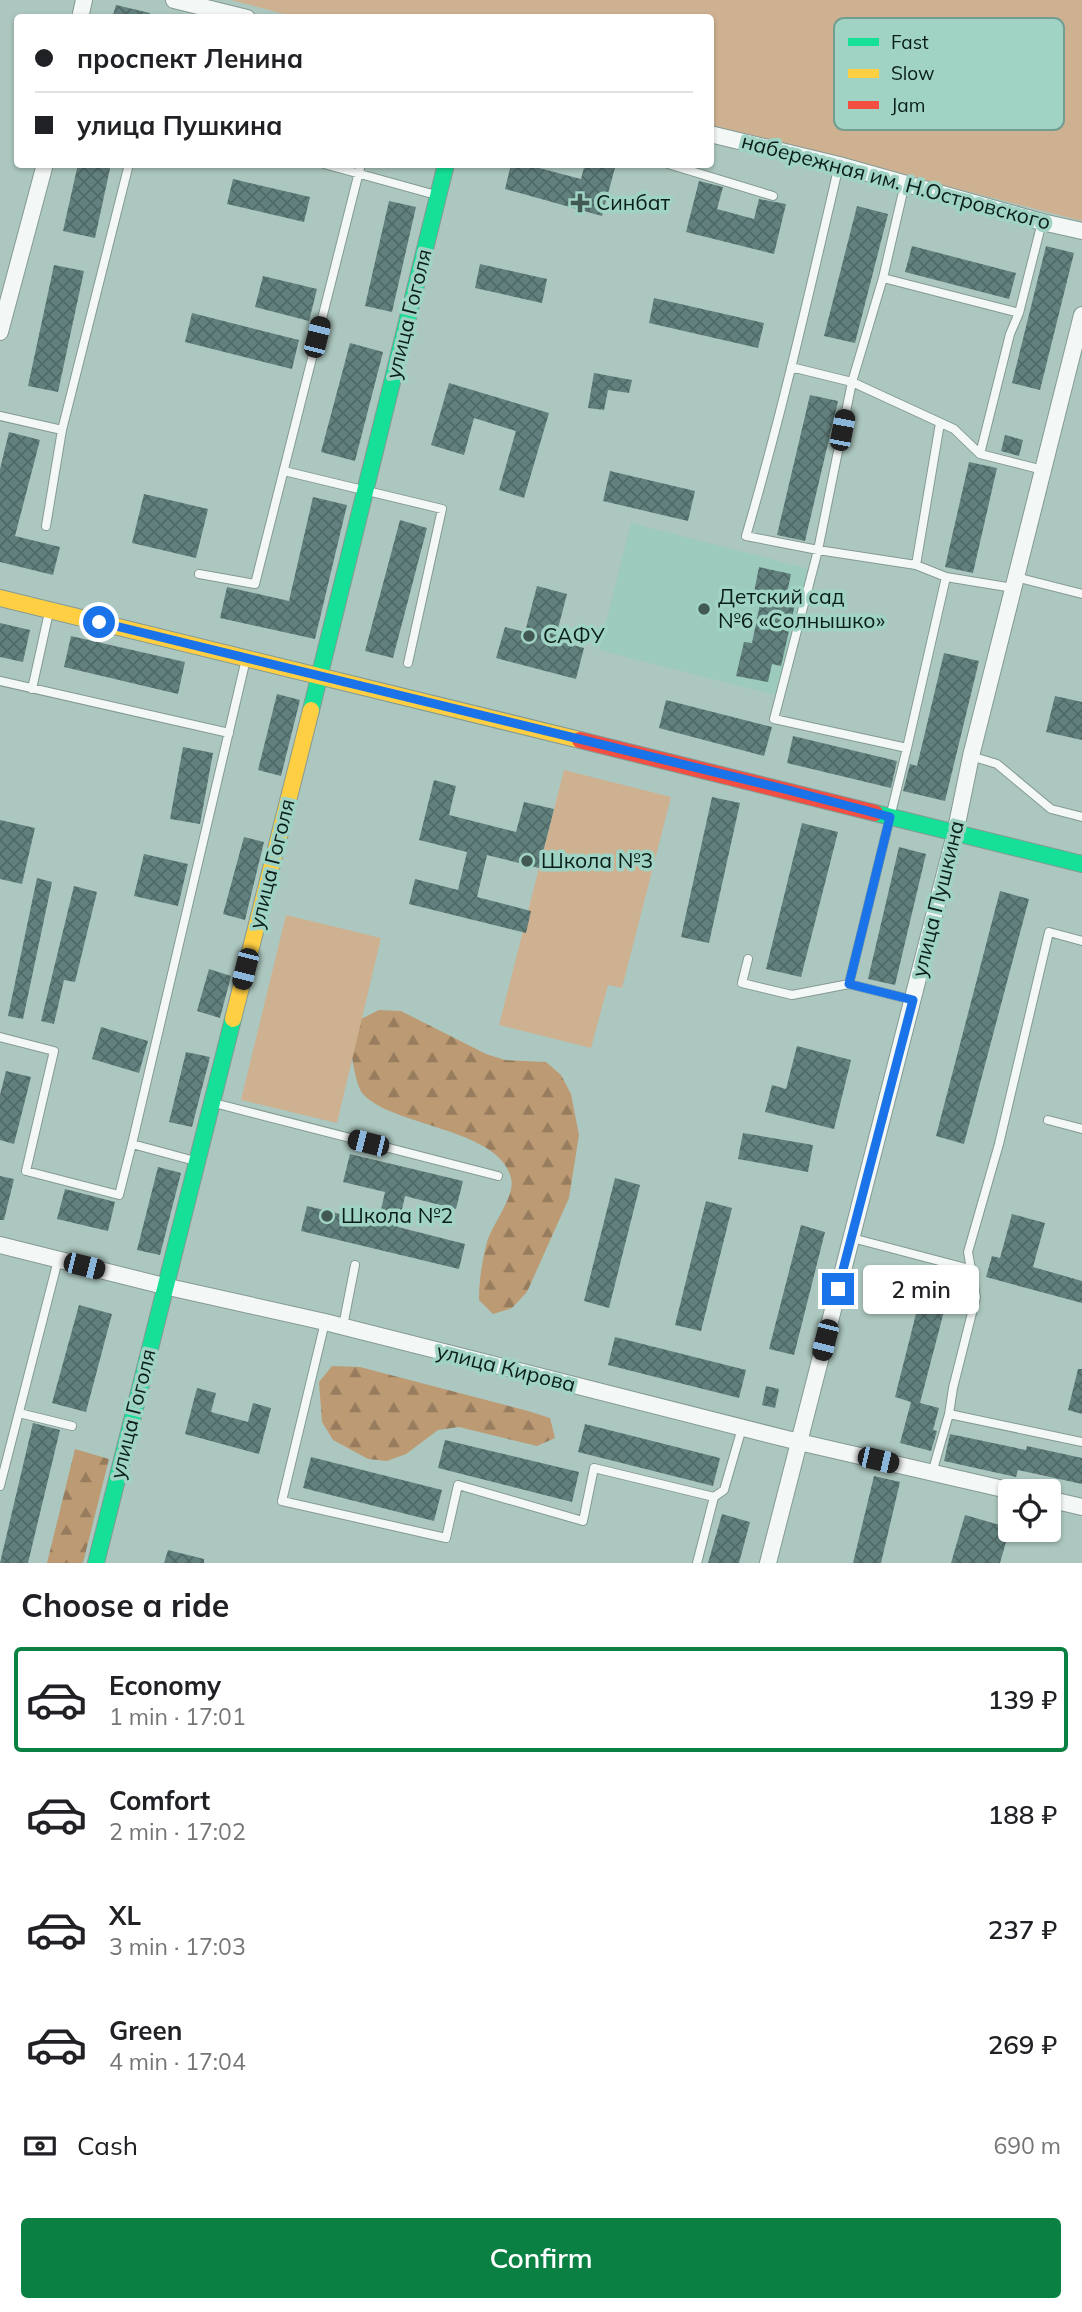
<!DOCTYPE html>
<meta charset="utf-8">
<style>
:root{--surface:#fff;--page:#f6f6f6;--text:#202124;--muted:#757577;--line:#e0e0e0;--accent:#0b8043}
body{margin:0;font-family:Mulish,sans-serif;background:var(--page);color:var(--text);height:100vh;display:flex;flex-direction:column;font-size:26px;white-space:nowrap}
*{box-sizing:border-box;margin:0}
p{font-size:23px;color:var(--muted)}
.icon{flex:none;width:38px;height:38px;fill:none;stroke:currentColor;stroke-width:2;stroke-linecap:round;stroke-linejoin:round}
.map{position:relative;height:1563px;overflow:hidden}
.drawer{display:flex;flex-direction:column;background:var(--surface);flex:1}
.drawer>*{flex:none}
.top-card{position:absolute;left:14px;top:14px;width:700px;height:154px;border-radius:7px;box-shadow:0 2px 5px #0004;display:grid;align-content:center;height:154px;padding:0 21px;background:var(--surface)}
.controls{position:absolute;left:998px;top:1479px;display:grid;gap:14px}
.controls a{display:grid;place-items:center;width:63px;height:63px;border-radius:7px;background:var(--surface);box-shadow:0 2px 5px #0004;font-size:35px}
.end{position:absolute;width:32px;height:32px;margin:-16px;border:9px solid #1a73e8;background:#fff;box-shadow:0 0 0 4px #fff}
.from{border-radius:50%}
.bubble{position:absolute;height:49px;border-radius:7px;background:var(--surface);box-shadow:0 2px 5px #0004;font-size:23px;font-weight:600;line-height:49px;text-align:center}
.car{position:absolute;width:21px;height:42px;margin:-21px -10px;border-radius:9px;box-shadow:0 0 5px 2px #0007;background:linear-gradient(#222 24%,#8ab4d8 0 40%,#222 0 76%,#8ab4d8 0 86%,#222 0)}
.top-card b{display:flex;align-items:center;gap:24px;height:66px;font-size:26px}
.top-card b+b{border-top:2px solid var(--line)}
.top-card i{width:18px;height:18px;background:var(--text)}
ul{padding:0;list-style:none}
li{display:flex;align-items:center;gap:21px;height:105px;margin:0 14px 10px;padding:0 7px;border:4px solid transparent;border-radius:7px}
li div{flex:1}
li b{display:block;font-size:26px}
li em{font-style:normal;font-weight:600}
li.current{border-color:var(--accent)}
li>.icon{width:63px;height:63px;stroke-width:1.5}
h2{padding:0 21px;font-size:32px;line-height:84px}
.pay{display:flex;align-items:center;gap:18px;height:77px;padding:0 21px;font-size:26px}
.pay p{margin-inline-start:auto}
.action{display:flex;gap:14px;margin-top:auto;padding:14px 21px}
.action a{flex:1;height:80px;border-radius:7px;background:var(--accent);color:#fff;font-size:28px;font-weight:600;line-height:80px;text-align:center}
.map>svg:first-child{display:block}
.built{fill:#9ccabd}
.forest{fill:url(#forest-firs)}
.green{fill:#ceb191}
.building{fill:url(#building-cross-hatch)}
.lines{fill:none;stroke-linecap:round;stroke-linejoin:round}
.lane-casing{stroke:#849a94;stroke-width:10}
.street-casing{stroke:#849a94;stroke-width:18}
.fast-casing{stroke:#849a94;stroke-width:18}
.slow-casing{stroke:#849a94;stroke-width:18}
.jam-casing{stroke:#849a94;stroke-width:18}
.lane{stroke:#f3f7f5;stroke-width:8}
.street{stroke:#f3f7f5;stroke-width:16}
.fast{stroke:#16e098;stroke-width:16}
.slow{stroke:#ffcf43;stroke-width:16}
.jam{stroke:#f24e42;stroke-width:16}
.route{stroke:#1a73e8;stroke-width:9}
.poi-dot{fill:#425953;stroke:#a0d3c4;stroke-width:2.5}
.labels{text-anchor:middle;stroke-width:7;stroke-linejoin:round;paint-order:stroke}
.street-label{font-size:21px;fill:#091e19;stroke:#a0d3c4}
.poi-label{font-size:21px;fill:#091e19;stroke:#a0d3c4;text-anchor:start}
.key{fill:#a0d3c4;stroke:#739d91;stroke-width:2}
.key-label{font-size:19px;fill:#091e19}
</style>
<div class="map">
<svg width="1082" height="1563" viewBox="0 0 1082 1563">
<defs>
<pattern id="forest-firs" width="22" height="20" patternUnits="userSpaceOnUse" patternTransform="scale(1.75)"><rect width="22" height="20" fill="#bc9a73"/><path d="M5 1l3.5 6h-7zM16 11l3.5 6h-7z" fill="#977d5e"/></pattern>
<pattern id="building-cross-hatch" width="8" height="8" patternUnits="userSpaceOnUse" patternTransform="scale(1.75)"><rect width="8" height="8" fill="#62817e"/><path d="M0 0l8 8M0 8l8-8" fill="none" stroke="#4f6966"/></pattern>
</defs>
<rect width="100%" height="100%" fill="#acc7bf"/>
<path class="built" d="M631,523L809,569L776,695L599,650Z"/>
<path class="forest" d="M379,1010L401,1011L486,1054L505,1060L546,1062L561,1075L571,1094L579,1135L569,1198L527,1292L512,1308L493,1314L479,1300C479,1280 482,1261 487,1242C492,1224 516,1196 511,1178C499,1128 393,1127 363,1094C355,1085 351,1050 349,1037L359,1020Z
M332,1366L360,1367L528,1411L550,1418L555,1438L537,1446L459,1427L438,1430L406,1454L387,1461L368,1459L333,1440L322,1422L319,1382Z
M75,1449L109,1459L83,1563H47Z"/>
<path class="green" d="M231,0H1082V221L711,125L710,18H299Z
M564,770L671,797L622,988L608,985L591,1048L499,1025Z
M286,915L381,938L337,1123L241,1100Z"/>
<path class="building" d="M116,5L150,13V18H112Z
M78,164H111L95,238L63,231Z
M511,164H540L539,168L581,179L585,164H616L602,216L505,189Z
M233,179L310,197L304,222L227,204Z
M699,181L723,187L717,209L754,219L759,199L786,204L774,254L686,232Z
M389,201L416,207L392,312L365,306Z
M857,206L888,214L855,343L824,336Z
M912,246L1016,273L1009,299L905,272Z
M1046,246L1074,253L1040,390L1012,383Z
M480,264L547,279L542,303L475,288Z
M54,265L84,271L58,392L28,386Z
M263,276L317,289L309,321L255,307Z
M654,298L764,323L758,348L649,323Z
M192,313L299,340L292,369L185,342Z
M350,343L383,352L355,461L321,452Z
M594,373L632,380L629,393L608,390L604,410L588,408Z
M449,383L549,413L524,498L499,490L516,431L474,418L464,455L431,445Z
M810,395L838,401L805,541L777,535Z
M9,432L40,440L15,536L60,547L53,575L0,562V469Z
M1005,435L1023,440L1019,456L1001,451Z
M969,462L997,468L973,573L945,567Z
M610,471L695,491L688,521L603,501Z
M144,494L208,509L196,558L132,543Z
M313,497L347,505L315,639L220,618L227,587L289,601Z
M400,520L427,528L393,658L365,651Z
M759,567L791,574L786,598L796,600L781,666L772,664L768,682L736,676L744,642L752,643L761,599L753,597Z
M537,586L567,594L555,640L584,648L576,679L496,658L505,627L525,632Z
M0,623L30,630L23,662L0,657Z
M71,636L185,662L178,694L64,667Z
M944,653L979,661L945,801L903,791L910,764L917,766Z
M277,694L300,700L281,776L258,770Z
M1055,696L1082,702V740L1046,732Z
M666,700L772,727L764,756L659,728Z
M793,736L897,761L891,788L787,763Z
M183,747L213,753L200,824L170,819Z
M434,780L456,786L449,815L516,832L524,802L554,809L539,868L487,855L477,897L531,911L526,933L409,904L415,879L458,890L467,852L419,840Z
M712,797L740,803L709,943L681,937Z
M0,820L35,828L22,884L0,879Z
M802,823L838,832L801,977L766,969Z
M244,837L264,842L245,920L223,914Z
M899,847L926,854L895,985L868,979Z
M144,854L188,864L178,906L134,896Z
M37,878L52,882L23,1019L8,1016Z
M74,886L97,892L75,982L64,980L54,1024L41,1021Z
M1000,891L1029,899L964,1144L936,1136Z
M209,969L231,976L220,1018L197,1011Z
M101,1027L148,1041L139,1073L92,1059Z
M797,1046L851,1060L834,1129L765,1112L772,1085L786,1089Z
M186,1052L210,1057L192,1127L169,1122Z
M6,1071L31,1077L14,1144L0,1140V1095Z
M743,1133L813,1145L808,1172L738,1159Z
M350,1154L463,1181L456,1209L405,1196L398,1227L465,1244L459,1269L301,1231L307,1206L378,1223L385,1192L343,1182Z
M158,1167L181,1173L160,1255L137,1250Z
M0,1176L14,1179L4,1220H0Z
M615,1178L640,1185L609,1308L584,1301Z
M65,1189L115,1202L108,1231L57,1219Z
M706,1201L732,1208L701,1331L675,1325Z
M1012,1214L1045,1223L1033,1267L1082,1281V1303L986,1277L992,1256L1000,1258Z
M801,1225L825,1232L794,1355L769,1349Z
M922,1290L948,1296L920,1403L939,1408L933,1430L937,1431L931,1451L900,1443L911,1402L895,1397Z
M79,1305L112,1314L86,1412L52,1403Z
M615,1337L746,1370L739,1398L608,1365Z
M1078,1369H1082V1414L1068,1410Z
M766,1386L779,1389L775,1408L762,1405Z
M197,1388L216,1393L211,1412L248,1422L253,1403L271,1408L259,1454L185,1434Z
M33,1423L60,1430L28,1563H0Z
M585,1424L720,1458L713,1486L578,1452Z
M950,1434L1026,1450L1027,1446L1082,1458V1484L1018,1470L1016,1477L944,1461Z
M445,1440L579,1472L572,1502L438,1468Z
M311,1457L442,1490L434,1521L303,1488Z
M874,1476L900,1482L881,1563H853Z
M722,1514L750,1522L739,1563H708Z
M965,1515L1010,1528L1000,1563H951Z
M168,1550L204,1559V1563H164Z"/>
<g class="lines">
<g class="lane-casing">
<path id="lane" d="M324,164L436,195
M668,164L773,196
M839,165C810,289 782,414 746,536L818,550L916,565L946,577
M905,183L883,278L852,382L818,550L774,719L907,748L946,577L1013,588
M883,278L1019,313L1010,334L980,454
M1019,313L1042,222
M791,367L852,382L954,429L980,454L1043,470
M0,416L62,430
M284,471L442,509L408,663
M46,526L62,430L129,164
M916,565L940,423
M199,574L255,584L361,164
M1016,577L1082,594
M0,681L229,733
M32,689L49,612
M971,756L997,764L1051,809L1082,817
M748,959L742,983L792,995L849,984L907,748
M849,984L913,1000
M0,1037L54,1051L26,1171L119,1195L132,1144L195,1161
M214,1103L498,1176
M1048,1120L1082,1129
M132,1144L246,659
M852,1238L970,1269
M325,1322L282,1501L446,1538L458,1485L583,1521L594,1468L714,1497L697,1563
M343,1326L355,1265
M19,1413L72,1426
M949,1414L1082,1442
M932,1473L949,1414L953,1388L976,1297L968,1252L999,1144L1049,932L1082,941
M0,1486L58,1260
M714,1497L724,1490L742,1428"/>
</g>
<g class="street-casing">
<path id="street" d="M174,0L247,18
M80,18L84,0
M710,134L839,165L1042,222L1082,231
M0,332L45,164
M0,1245L164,1286L325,1322L799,1442L1012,1491
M1048,1499L1082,1507
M768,1563L955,834L971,756L1082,315"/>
</g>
<g class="fast-casing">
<path id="fast" d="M311,710L446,164
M875,813L1082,864
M96,1563L233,1019"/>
</g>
<g class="slow-casing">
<path id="slow" d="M0,598L580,740
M233,1019L311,710"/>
</g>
<g class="jam-casing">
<path id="jam" d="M580,740L875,813"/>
</g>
<use href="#lane" class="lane"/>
<use href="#street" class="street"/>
<use href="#fast" class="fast"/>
<use href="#slow" class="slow"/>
<use href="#jam" class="jam"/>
</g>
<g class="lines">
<path class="route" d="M99,622L788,790L890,817L849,984L913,1000L838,1289"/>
</g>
<g class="poi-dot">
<path d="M576.5 192.5h7v7h7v7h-7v7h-7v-7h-7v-7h7z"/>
<circle cx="704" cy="609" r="7"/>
<circle cx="529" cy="636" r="7"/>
<circle cx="527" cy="861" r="7"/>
<circle cx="327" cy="1216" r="7"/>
</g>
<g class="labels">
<g class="street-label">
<text transform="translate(896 182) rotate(15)" y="7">набережная им. Н.Островского</text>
<text transform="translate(409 314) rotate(-76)" y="7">улица Гоголя</text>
<text transform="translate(272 864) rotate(-76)" y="7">улица Гоголя</text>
<text transform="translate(938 899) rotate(-76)" y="7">улица Пушкина</text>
<text transform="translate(506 1368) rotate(14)" y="7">улица Кирова</text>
<text transform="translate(133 1414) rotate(-76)" y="7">улица Гоголя</text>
</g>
<g class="poi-label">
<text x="596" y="210">Синбат</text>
<text x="718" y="604">Детский сад<tspan x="718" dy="24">№6 «Солнышко»</tspan></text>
<text x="543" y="643">САФУ</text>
<text x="541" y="868">Школа №3</text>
<text x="341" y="1223">Школа №2</text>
</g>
</g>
<rect x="834" y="18" width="230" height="112" rx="10" class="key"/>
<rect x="848" y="38" width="31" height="8" fill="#16e098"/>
<rect x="848" y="69" width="31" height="9" fill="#ffcf43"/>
<rect x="848" y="101" width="31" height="8" fill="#f24e42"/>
<g class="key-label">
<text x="891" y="49">Fast</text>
<text x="891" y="80">Slow</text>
<text x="891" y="112">Jam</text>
</g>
</svg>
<div class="controls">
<a><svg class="icon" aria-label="locate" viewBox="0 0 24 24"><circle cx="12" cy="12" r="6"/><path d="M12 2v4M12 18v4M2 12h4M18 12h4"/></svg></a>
</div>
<i class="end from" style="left:99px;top:622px"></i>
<i class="end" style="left:838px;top:1289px"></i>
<div class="bubble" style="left:863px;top:1265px;width:116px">2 min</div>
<i class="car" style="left:317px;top:337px;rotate:14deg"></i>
<i class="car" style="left:842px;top:430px;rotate:11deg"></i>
<i class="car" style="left:245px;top:969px;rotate:194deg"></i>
<i class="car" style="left:368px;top:1143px;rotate:284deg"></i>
<i class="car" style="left:84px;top:1266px;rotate:104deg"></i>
<i class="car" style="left:825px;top:1340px;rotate:194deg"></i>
<i class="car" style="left:878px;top:1460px;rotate:103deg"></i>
<div class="top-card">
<b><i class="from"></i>проспект Ленина</b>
<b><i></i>улица Пушкина</b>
</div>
</div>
<section class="drawer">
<h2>Choose a ride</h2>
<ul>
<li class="current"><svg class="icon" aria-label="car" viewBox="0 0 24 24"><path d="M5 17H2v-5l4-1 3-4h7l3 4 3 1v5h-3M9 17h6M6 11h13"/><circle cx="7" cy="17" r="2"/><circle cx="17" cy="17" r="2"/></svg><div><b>Economy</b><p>1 min · 17:01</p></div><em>139 ₽</em></li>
<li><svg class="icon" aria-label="car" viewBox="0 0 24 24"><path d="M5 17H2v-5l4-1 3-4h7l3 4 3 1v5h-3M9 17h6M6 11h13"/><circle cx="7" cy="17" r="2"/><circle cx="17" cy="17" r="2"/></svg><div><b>Comfort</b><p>2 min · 17:02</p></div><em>188 ₽</em></li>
<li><svg class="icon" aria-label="car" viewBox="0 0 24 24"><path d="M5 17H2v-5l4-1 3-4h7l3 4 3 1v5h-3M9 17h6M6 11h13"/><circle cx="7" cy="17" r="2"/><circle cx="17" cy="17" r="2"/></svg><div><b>XL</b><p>3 min · 17:03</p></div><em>237 ₽</em></li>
<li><svg class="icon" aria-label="car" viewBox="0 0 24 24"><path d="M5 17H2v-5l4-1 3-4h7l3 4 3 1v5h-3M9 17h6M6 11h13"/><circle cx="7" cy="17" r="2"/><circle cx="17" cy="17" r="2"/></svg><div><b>Green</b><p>4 min · 17:04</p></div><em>269 ₽</em></li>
</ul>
<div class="pay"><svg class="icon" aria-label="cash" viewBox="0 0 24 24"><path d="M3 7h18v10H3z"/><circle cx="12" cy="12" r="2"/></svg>Cash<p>690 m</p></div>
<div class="action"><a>Confirm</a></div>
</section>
